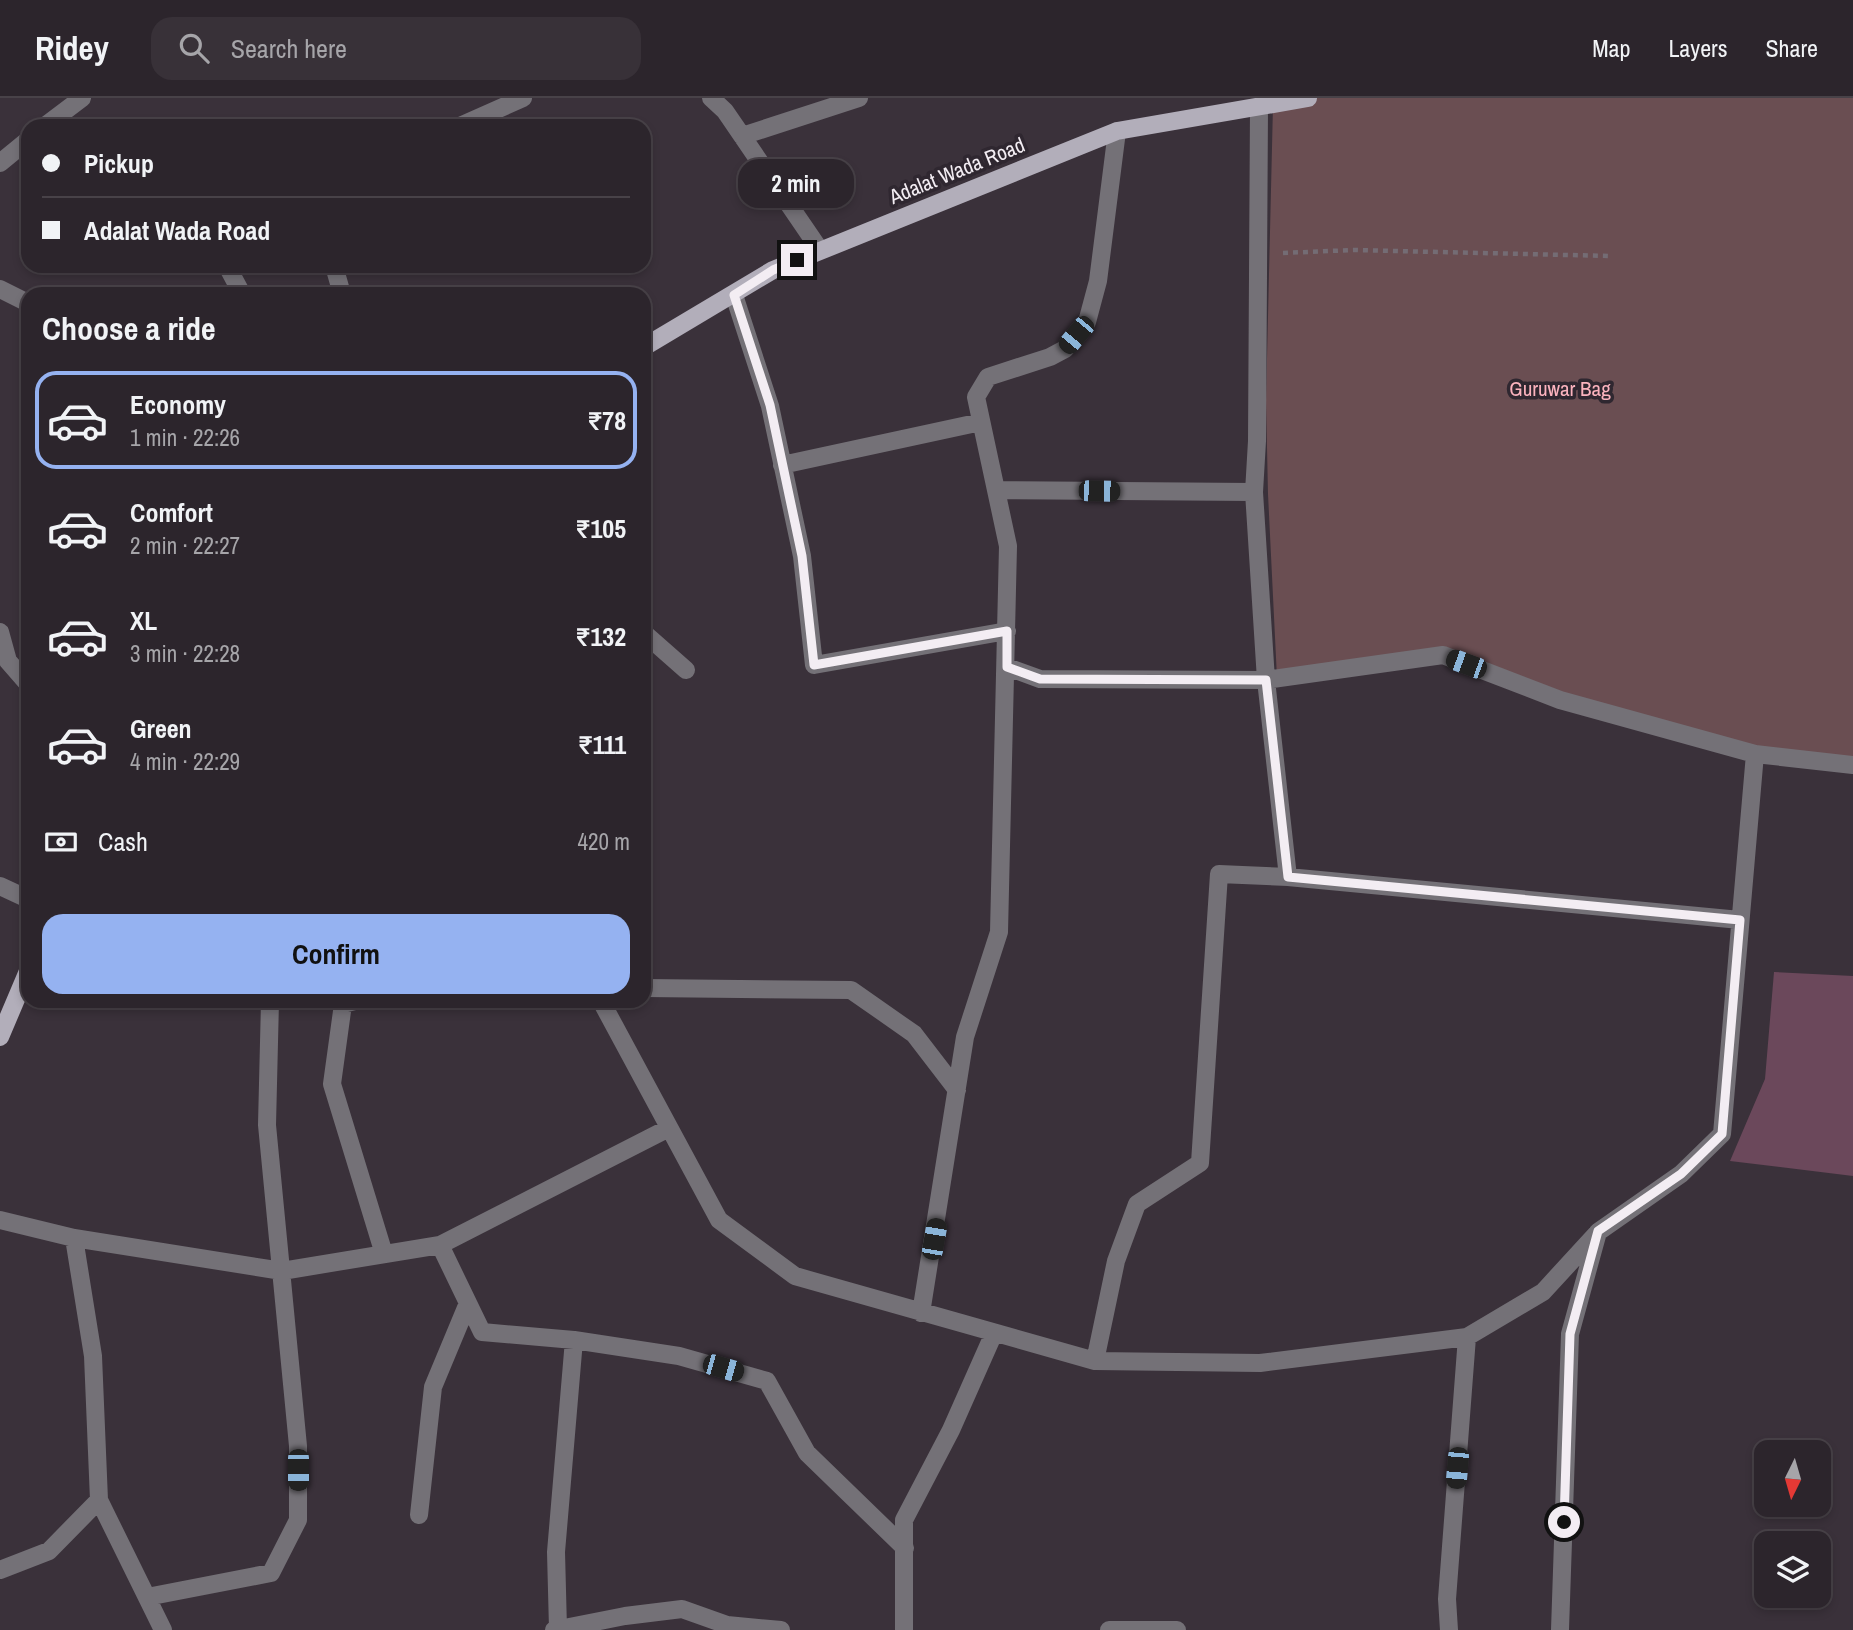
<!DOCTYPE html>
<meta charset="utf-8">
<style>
:root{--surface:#2c252c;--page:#383138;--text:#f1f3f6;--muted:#a6a5a9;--line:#484248;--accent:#95b2f1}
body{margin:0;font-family:"Archivo Narrow",sans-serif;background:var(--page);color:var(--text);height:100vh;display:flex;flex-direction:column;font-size:26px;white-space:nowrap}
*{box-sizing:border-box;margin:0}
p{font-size:23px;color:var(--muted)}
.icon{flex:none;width:38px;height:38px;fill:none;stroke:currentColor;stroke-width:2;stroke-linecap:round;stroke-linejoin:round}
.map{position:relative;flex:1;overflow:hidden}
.panel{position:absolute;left:21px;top:189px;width:630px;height:721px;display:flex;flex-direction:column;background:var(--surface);border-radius:21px;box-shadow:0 4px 10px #0003,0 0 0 2px var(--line)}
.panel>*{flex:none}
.top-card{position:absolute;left:21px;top:21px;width:630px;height:154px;border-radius:21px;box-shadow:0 4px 10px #0003,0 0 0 2px var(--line);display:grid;align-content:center;height:154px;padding:0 21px;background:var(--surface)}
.needle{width:46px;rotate:185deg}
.buttons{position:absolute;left:1754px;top:1342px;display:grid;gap:14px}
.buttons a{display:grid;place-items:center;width:77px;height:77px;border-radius:14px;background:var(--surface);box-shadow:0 4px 10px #0003,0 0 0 2px var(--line);font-size:35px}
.end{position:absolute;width:32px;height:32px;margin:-16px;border:9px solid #f3edf3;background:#111;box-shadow:0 0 0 4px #111}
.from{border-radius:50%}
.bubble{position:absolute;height:49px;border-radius:21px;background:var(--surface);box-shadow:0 4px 10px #0003,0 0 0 2px var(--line);font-size:23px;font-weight:700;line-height:49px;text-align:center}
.car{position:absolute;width:21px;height:42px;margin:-21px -10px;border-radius:9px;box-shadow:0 0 5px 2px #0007;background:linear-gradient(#222 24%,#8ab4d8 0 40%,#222 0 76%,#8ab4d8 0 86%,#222 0)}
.top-card b{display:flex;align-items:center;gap:24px;height:66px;font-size:26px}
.top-card b+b{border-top:2px solid var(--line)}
.top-card i{width:18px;height:18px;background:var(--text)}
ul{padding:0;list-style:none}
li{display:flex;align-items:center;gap:21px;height:98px;margin:0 14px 10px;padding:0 7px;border:4px solid transparent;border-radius:21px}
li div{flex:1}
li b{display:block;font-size:26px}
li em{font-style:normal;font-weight:700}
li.selected{border-color:var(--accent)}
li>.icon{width:63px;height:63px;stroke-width:1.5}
h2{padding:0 21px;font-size:32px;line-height:84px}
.pay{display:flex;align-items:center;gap:18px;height:77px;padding:0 21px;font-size:26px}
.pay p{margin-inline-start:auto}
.primary-button{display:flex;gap:14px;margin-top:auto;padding:14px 21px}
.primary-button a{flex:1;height:80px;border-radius:21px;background:var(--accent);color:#111;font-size:28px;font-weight:700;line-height:80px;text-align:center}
header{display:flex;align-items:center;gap:42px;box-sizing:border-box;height:98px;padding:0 35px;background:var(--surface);border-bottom:2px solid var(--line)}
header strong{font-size:33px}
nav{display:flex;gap:38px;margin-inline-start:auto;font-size:24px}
.search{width:490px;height:63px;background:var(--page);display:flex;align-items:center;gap:18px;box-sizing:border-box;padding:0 24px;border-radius:21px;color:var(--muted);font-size:26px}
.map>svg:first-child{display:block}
.green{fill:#6a4e52}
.building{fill:#6b485b}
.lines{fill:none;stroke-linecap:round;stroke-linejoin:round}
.path{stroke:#746c74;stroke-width:4.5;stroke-dasharray:5 5;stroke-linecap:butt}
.minor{stroke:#747177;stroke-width:18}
.major{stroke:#b2aeba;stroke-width:18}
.route{stroke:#f3edf3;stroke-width:9}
.labels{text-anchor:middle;stroke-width:7;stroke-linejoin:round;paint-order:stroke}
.street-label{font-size:21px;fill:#f3edf3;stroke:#2f2730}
.park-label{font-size:21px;fill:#fbb3be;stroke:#2f2730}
</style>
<header>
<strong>Ridey</strong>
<div class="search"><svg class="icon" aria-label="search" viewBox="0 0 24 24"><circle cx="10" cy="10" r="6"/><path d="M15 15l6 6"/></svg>Search here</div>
<nav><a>Map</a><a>Layers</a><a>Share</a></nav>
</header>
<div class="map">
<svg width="1853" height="1532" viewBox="0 0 1853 1532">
<rect width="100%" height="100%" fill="#3a313a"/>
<path class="green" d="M1308,0H1853V669L1755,656L1443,558L1277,580L1268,396L1266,303L1273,7Z"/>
<path class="building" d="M1774,874L1853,878V1078L1730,1063L1765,981Z"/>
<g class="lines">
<path class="path" d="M1283,155L1353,152L1611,158"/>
<path class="minor" d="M711,0L725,13L820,152
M1259,10L1257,343L1254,394L1266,582L1288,779
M45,28L82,0
M460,28L523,0
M742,38L859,0
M0,65L28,42
M227,168L242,196
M334,168L342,196
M0,191L28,205
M734,197L770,308L802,458L814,567L1007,533
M782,367L981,324
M996,392L1254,394
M0,534L8,563L28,586
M644,535L686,572
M1007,569L1040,581L1266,582L1443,557L1560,602L1755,656L1853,667
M0,788L28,801
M644,890L851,892L914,936L957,992
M355,903L343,906L332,986L384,1156
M601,903L719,1122L795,1178L1095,1263L1260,1265L1467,1239L1543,1194L1598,1134
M0,1122L74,1140L93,1258L99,1402L163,1532
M74,1140L282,1173L440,1147L669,1030
M440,1147L482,1234L574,1242L679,1258L767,1283L807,1355L905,1450
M921,1215L965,939L999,834L1008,448L976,299L988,279L1050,259L1065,251L1087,224L1098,183L1117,33
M1095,1263L1116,1163L1137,1106L1200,1065L1219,776L1288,779L1740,822
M419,1417L433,1289L468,1205
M0,1472L49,1453L99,1402
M147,1499L271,1475L298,1422V1348L267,1027L270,903
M558,1531L556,1454L574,1242
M554,1532L625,1518L682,1511L727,1527L781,1532
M904,1532V1422L951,1332L994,1235
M1109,1532H1177
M1449,1532L1447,1501L1467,1239
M1560,1532L1570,1236L1598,1134L1681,1076L1722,1036L1755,656"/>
<path class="major" d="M644,249L773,172L1117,33L1308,0
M0,939L28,873"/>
</g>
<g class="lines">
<path class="route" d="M797,162L773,172L734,197L770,307L802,458L814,567L1007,533V569L1040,581L1266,582L1288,779L1740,822L1722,1036L1681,1076L1598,1133L1570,1236L1564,1424"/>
</g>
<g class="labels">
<g class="street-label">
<text transform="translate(957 73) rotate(-22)" y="7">Adalat Wada Road</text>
</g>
<g class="park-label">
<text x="1560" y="298">Guruwar Bag</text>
</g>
</g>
</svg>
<div class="buttons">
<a><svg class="needle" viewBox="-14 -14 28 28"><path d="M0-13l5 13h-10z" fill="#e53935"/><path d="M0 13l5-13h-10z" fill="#a6a5a9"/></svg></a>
<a><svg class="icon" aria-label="layers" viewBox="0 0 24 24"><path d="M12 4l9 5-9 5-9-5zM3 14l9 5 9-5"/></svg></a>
</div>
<i class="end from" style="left:1564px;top:1424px"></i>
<i class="end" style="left:797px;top:162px"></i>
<div class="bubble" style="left:738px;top:61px;width:116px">2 min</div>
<i class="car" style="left:1076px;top:237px;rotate:220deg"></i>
<i class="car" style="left:1099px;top:393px;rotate:91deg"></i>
<i class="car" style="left:1466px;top:566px;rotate:290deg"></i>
<i class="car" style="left:934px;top:1141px;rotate:10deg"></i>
<i class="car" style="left:723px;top:1270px;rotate:106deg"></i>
<i class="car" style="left:1457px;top:1370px;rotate:185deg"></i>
<i class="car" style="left:298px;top:1372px;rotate:180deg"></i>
<div class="top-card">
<b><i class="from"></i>Pickup</b>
<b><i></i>Adalat Wada Road</b>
</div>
<section class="panel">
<h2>Choose a ride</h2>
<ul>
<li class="selected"><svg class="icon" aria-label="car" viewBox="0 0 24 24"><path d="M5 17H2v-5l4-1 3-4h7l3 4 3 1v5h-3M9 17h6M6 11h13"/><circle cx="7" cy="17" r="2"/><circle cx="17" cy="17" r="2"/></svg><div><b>Economy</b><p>1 min · 22:26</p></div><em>₹78</em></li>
<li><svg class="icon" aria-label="car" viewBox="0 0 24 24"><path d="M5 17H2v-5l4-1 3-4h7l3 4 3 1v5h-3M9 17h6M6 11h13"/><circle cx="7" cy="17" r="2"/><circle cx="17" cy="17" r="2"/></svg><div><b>Comfort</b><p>2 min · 22:27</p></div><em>₹105</em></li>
<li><svg class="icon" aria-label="car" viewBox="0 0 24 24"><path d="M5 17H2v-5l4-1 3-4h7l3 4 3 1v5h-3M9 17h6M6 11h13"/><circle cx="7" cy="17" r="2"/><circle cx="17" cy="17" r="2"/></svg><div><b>XL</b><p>3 min · 22:28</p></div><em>₹132</em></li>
<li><svg class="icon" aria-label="car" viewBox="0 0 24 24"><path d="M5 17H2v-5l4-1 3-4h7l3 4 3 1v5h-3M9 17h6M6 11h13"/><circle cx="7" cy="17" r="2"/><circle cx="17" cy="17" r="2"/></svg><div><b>Green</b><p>4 min · 22:29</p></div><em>₹111</em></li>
</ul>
<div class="pay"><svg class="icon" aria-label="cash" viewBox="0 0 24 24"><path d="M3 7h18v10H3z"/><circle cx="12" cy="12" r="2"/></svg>Cash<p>420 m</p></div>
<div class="primary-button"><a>Confirm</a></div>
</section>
</div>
